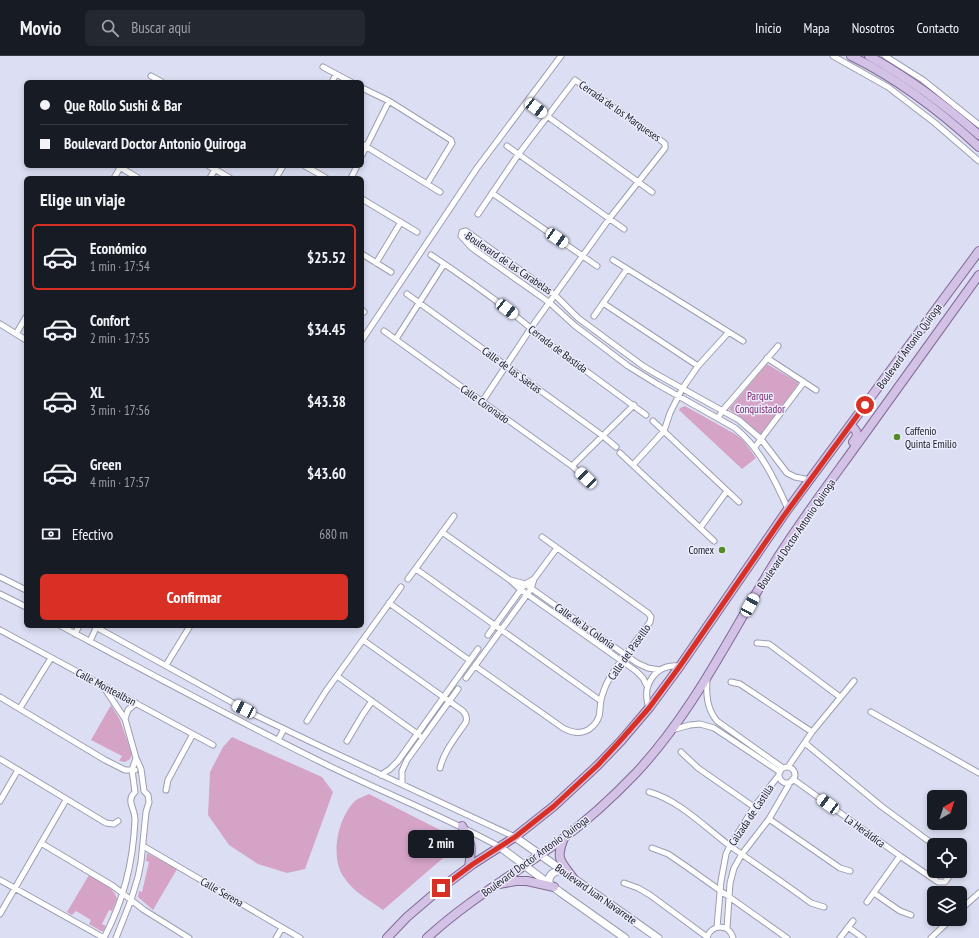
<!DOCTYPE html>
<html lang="es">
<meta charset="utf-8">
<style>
:root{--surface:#171b24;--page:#242831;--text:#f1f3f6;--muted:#9ea1a6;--line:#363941;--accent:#d93025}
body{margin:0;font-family:"PT Sans Narrow",sans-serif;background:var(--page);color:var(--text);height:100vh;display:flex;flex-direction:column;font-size:15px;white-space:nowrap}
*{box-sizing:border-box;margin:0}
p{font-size:13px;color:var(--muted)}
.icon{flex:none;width:22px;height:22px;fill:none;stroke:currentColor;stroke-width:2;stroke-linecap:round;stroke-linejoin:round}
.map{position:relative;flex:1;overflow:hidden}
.details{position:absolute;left:24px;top:120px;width:340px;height:452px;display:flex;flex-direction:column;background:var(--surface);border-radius:6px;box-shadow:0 2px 6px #0003}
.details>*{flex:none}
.hud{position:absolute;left:24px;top:24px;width:340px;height:88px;border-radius:6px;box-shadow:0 2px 6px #0003;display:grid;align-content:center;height:88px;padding:0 16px;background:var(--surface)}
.needle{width:26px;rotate:39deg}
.buttons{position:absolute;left:927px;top:734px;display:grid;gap:8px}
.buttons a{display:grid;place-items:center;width:40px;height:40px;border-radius:6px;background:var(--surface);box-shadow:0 2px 6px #0003;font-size:20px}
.end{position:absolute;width:18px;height:18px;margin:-9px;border:5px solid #d93025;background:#fff;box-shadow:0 0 0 2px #fff}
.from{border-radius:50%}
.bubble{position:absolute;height:28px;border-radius:6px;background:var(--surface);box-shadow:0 2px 6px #0003;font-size:13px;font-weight:600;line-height:28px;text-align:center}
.car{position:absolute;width:12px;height:24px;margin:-12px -6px;border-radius:5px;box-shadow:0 0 3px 1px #0007;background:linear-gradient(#fff 24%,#345 0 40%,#fff 0 76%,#345 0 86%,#fff 0)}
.hud b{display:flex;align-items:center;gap:14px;height:38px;font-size:15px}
.hud b+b{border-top:1px solid var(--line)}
.hud i{width:10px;height:10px;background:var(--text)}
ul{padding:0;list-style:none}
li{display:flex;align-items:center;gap:12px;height:66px;margin:0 8px 6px;padding:0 8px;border:2px solid transparent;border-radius:6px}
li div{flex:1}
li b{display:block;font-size:15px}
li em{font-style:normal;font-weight:600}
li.on{border-color:var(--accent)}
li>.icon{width:36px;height:36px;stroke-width:1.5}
h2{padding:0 16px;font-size:18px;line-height:48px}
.pay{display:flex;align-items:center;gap:10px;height:44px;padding:0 16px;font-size:15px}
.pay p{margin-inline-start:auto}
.button{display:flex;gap:8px;margin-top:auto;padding:8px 16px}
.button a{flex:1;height:46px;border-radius:6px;background:var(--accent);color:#fff;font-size:16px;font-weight:600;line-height:46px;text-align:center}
header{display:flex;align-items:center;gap:24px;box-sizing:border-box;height:56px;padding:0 20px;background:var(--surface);border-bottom:1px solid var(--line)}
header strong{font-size:19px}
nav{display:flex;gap:22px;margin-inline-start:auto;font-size:14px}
.search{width:280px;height:36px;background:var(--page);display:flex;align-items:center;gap:10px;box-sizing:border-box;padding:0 14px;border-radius:6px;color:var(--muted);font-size:15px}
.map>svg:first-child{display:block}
.green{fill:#d5a3c6}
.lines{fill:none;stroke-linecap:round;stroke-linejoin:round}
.minor-casing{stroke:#9b9eb1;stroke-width:7}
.secondary-casing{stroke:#9b9eb1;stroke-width:9}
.primary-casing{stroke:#806b96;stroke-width:10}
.minor{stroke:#fff;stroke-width:5}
.secondary{stroke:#fff;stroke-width:7}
.primary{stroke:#d4c1e6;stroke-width:8}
.route{stroke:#d93025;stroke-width:5}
.poi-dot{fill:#538c28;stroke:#eaecfd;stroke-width:1.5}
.labels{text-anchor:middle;stroke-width:3;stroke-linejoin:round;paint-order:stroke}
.street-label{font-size:11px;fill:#181920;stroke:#eaecfd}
.park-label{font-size:11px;fill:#7f286c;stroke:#eaecfd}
.poi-label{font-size:11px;fill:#181920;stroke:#eaecfd;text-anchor:start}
</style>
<header>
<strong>Movio</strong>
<div class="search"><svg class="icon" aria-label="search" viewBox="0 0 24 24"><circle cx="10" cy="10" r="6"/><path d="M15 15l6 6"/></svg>Buscar aquí</div>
<nav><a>Inicio</a><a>Mapa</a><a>Nosotros</a><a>Contacto</a></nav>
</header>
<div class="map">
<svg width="979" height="882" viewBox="0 0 979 882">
<rect width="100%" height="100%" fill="#dcdff3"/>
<path class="green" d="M767,308L799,327L761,378L729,353Z
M685,350L735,378L743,384L756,402L742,413L679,354L680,352Z
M111,649L120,664L132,698L130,703L125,706L119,705L122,700L91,684Z
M232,681L322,721L333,736L305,813L287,817L258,808L229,789L208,759L210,716L223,691Z
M369,738L456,782L458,789L383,854C369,844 352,835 343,820C330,800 338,761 355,745C358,742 365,740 369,738Z
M147,797L177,813L153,854L138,841L139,835L142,836L149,806L146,805Z
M89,819C99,825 114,831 117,843L112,855L109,854L102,868L106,870L104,875H101L89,868L91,864L76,855L72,859L67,856Z"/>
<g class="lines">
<g class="minor-casing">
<path id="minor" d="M833,0L888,31L935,67L979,105
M885,0L923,24L979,69
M323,11L351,26
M151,20L162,26
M332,26L336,18
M362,32L389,45L451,84L452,87L427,128
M536,52L652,136
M362,88L440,136
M507,90L624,173
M362,99L389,45
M118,110L138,122
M209,110L230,122
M305,110L326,122
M114,122L121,110
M210,122L215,113
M276,122L283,110
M351,122L357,110
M492,137L597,210
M362,143L417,176
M478,158L518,99L575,24L663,86L665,88V92L609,163L531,272L482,346
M362,198L391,216
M431,199C470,225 509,252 544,284L646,359
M613,204L743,285
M376,207L401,166
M407,238L603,380L616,391
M603,247L698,310
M362,254L364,256
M594,260L627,213
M0,268L26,284
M384,275L572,410L586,423
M16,278L26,261
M396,283L444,208
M362,284L477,112L561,0
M767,302L816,334
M718,362L723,354L778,290
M653,365L739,446
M755,391L804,326
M620,397L714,485
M633,409L664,375L670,357L682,333L698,310L728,277
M572,410L634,349
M788,453C775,424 760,392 735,372L657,328L628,310L574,269L550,247L472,192L461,180L462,176L466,175L555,239L578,262L643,310L658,319L739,364L761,383L787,417L795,421L810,424
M700,472L727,435
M442,476L510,524L521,534L636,615L643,622L647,630
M416,513L601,645
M0,521L26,534
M408,523L454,460
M511,524L525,528L637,607L648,612L660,614
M0,538L26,551
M389,547L469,604
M61,570C147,616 232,662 319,705C379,735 442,759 500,791
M94,570L255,659L326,693L515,781
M0,574L213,689
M75,578L79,570
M488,579L525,528L534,523
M363,584L463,655C466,659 467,661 466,666C456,681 444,695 440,712
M90,585L97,570
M757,587L769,588L840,641
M166,609L190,570
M475,610L563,672C574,678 584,679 593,670C602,661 599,654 601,644C602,639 604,634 606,629C617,606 636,587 650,566L651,561L648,557L542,481
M337,620L419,679
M466,622L531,533L534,523L557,492
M707,624C706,639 707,653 717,665L783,712
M731,626L740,628L812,676
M103,630L125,663
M0,641L105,704L125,714H135
M20,652L51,602
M649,652C641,629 655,608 680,610
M871,656L979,717
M307,665L326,635L401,531
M672,674L690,669L700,668L714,672L780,716
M278,684L284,673
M347,685L363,658L372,645
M805,687L881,750L934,789
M681,696L698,712L754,751
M0,703L106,767L114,768L118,765
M788,711L812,676L854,625
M779 719a8 8 0 1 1 16 0a8 8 0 1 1-16 0Z
M381,719L390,713L398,705L478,593
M793,723L900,800L938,826H945L953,815
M402,728V715L407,704L458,633
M166,734L168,724L193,678
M649,736C679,744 706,772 730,790C757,809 784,827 811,847L824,851
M0,745L18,714
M769,763L840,812L850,815
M41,787L113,830L144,854L189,882
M143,790L300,882
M652,792L668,798L687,811L787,882
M0,824L104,882
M624,827L638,832L650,839L707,881
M874,837L900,855L911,859
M867,846L900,800
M960,854L979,837
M0,858L66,744
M717,871L721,825L726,798L730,790L754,751L779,719
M848,871L863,882
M727,872L730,827L734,812L742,798L769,763L791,725
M104,882C124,843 133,807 135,764C136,754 125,745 135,736L132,714L136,702
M116,882L131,844L138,821L141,806L146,756L149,746L148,739L144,735L141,713L136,702L125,663L128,654L136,647
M276,882L282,872
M707,882C711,868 729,867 733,882
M840,882L853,865
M931,882L951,863"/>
</g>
<g class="secondary-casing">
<path id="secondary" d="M515,781L658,882
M500,791L560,836L625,882
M549,827C548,818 554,816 561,814"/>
</g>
<g class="primary-casing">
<path id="primary" d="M851,0C898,23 940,55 979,91
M869,0C909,22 945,49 979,79
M850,369C858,375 859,379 853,386
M462,770C472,787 472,792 469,811
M564,782C555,804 561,805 573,822
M499,828L516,825H527L554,831
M387,882L407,861L441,832L473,808L515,781L554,750L598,709L621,685L649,652L680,610L788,453L979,195
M427,882C468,844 516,817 561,784C588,764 613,741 636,717C696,653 732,574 778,501C804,460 833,422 861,383C900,328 940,274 979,219"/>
</g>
<use href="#minor" class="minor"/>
<use href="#secondary" class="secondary"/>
<use href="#primary" class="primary"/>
</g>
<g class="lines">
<path class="route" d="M441,832L473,808L515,781L554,750L598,709L620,685L649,652L680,610L783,461L865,349"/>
</g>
<g class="poi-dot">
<circle cx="897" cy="381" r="4"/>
<circle cx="722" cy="494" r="4"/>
</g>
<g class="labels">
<g class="street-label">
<text transform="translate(620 55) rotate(35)" y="4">Cerrada de los Marqueses</text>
<text transform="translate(509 207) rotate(34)" y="4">Boulevard de las Carabelas</text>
<text transform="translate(909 290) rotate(-54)" y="4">Boulevard Antonio Quiroga</text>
<text transform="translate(558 293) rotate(37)" y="4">Cerrada de Bastida</text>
<text transform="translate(512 314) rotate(36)" y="4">Calle de las Saetas</text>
<text transform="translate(485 348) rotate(36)" y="4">Calle Coronado</text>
<text transform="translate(796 478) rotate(-56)" y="4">Boulevard Doctor Antonio Quiroga</text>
<text transform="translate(585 570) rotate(35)" y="4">Calle de la Colonia</text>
<text transform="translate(629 596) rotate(-55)" y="4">Calle del Paseíllo</text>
<text transform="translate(106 631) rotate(28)" y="4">Calle Montealban</text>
<text transform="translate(751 759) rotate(-56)" y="4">Calzada de Castilla</text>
<text transform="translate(865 775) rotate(36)" y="4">La Heráldica</text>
<text transform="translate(535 800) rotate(-36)" y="4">Boulevard Doctor Antonio Quiroga</text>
<text transform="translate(222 836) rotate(30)" y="4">Calle Serena</text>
<text transform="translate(596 838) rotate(35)" y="4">Boulevard Juan Navarrete</text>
</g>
<g class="park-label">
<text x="760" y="344">Parque<tspan x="760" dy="13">Conquistador</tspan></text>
</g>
<g class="poi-label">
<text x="905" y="379">Caffenio<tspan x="905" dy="13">Quinta Emilio</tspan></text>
<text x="714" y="498" text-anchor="end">Comex</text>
</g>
</g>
</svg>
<div class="buttons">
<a><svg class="needle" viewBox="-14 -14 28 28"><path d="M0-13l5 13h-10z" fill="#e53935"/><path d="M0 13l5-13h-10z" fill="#9ea1a6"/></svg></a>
<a><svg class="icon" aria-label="locate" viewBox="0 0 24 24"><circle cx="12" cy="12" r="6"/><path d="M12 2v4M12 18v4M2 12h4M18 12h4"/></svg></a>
<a><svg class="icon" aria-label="layers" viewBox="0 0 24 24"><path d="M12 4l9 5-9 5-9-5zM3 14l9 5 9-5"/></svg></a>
</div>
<i class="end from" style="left:865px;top:349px"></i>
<i class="end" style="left:441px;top:832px"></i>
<div class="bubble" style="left:408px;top:774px;width:66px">2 min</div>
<i class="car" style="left:536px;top:52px;rotate:127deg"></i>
<i class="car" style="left:557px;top:182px;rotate:124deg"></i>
<i class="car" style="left:507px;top:253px;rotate:128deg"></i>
<i class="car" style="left:586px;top:422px;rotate:314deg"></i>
<i class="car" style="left:750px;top:549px;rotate:29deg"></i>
<i class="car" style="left:244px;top:653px;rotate:297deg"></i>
<i class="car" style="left:828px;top:748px;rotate:306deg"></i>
<div class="hud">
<b><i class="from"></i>Que Rollo Sushi &amp; Bar</b>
<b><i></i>Boulevard Doctor Antonio Quiroga</b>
</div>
<section class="details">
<h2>Elige un viaje</h2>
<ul>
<li class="on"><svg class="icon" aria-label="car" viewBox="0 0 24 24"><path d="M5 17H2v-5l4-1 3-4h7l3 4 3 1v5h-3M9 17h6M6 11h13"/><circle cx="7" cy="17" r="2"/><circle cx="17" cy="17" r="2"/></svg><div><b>Económico</b><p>1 min · 17:54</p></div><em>$25.52</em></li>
<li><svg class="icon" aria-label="car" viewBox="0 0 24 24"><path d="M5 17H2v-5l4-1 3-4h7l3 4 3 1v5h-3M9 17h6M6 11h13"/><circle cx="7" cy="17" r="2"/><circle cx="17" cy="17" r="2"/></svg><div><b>Confort</b><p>2 min · 17:55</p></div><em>$34.45</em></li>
<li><svg class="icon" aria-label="car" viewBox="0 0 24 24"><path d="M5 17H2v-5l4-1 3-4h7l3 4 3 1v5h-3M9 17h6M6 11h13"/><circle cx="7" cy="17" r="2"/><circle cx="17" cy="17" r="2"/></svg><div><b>XL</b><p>3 min · 17:56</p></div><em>$43.38</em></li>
<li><svg class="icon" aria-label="car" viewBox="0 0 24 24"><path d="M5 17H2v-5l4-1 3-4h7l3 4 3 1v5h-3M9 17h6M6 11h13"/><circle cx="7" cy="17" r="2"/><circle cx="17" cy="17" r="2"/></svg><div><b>Green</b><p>4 min · 17:57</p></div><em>$43.60</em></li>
</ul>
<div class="pay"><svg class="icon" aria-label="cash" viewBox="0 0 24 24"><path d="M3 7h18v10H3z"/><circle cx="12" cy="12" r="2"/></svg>Efectivo<p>680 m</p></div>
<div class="button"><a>Confirmar</a></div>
</section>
</div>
